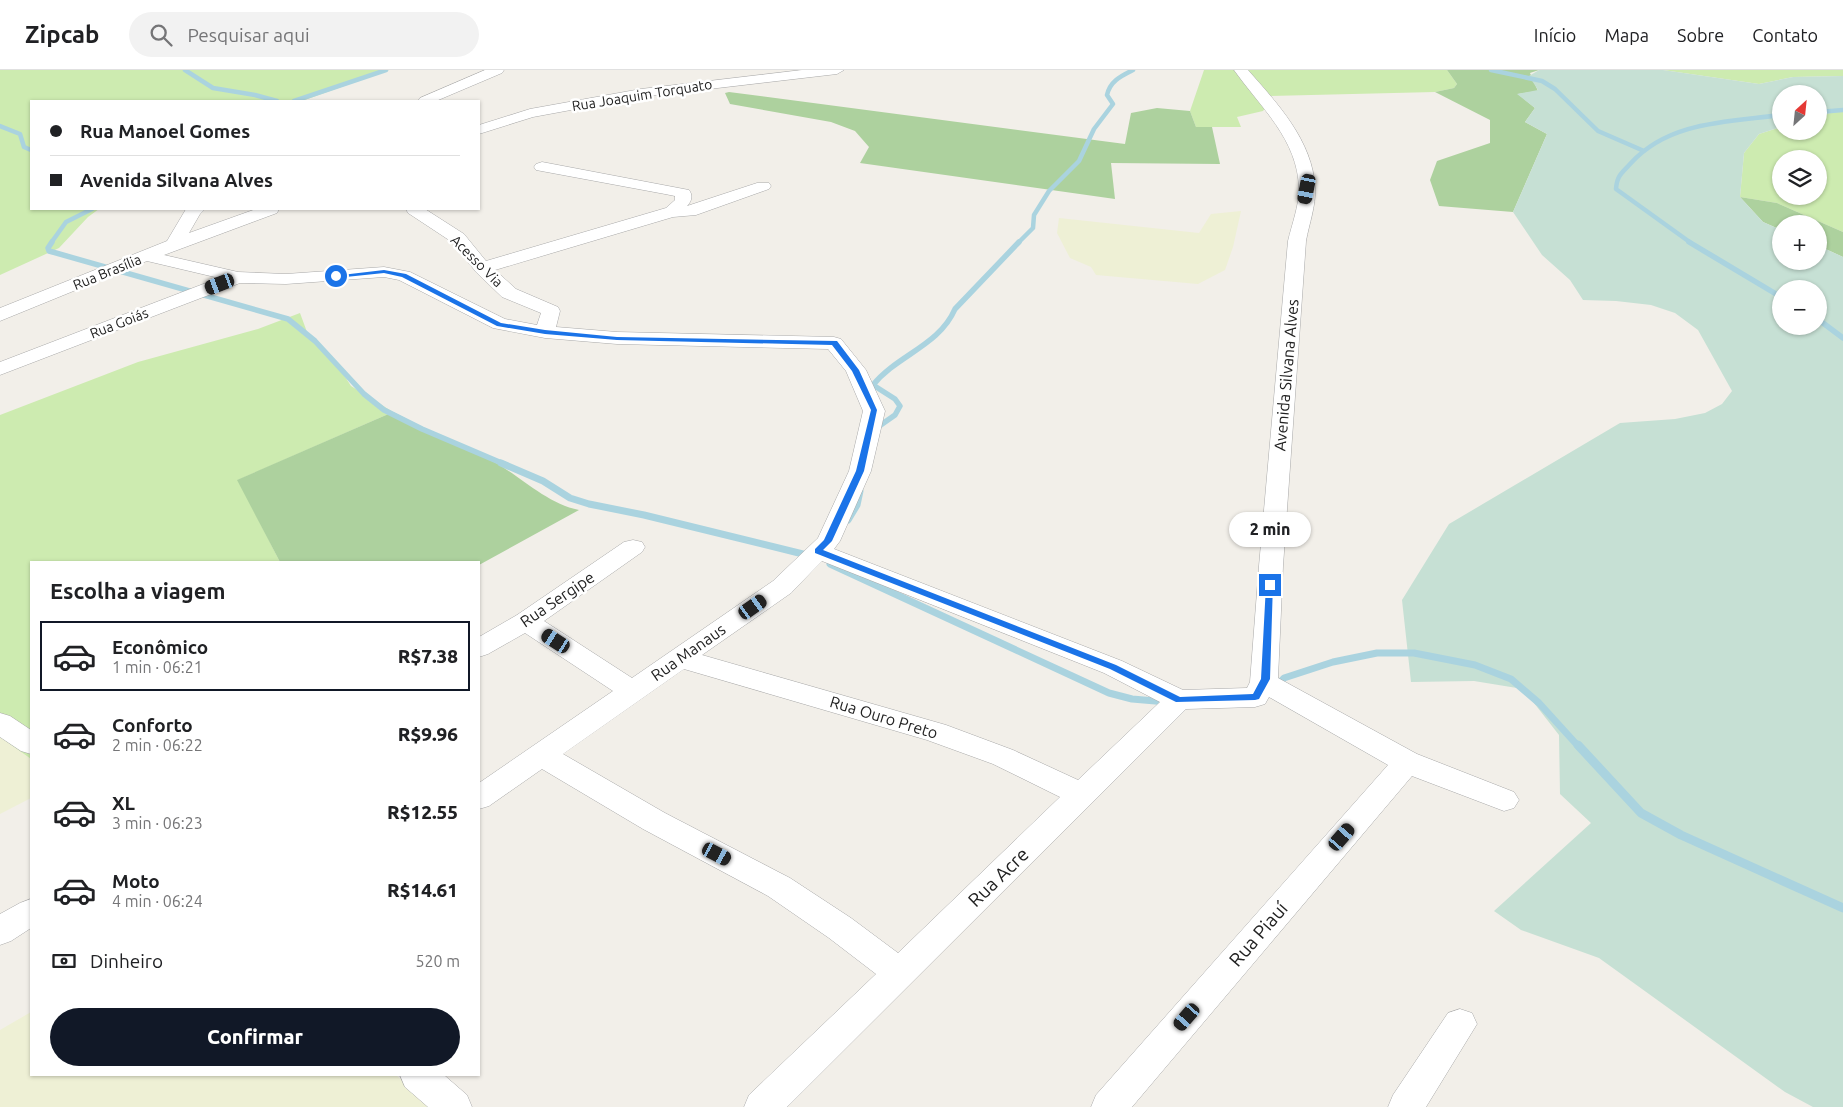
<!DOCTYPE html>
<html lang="pt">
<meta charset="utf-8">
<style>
:root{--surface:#fff;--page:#f2f2f2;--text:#202124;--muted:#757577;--line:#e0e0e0;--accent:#111827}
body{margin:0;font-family:Ubuntu,sans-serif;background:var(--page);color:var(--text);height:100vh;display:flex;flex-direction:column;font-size:19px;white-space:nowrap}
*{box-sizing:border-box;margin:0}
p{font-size:16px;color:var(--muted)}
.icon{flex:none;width:28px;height:28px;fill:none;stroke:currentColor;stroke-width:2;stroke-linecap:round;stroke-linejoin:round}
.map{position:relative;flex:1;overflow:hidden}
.details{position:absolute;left:30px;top:491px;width:450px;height:515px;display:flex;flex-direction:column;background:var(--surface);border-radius:0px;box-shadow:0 1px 4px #0004}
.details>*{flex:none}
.banner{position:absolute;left:30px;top:30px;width:450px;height:110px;border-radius:0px;box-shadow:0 1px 4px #0004;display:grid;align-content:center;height:110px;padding:0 20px;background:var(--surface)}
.needle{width:32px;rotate:27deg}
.fabs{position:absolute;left:1772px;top:15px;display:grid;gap:10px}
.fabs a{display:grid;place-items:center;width:55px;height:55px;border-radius:50%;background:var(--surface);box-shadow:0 1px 4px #0004;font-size:25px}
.end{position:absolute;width:22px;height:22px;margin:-11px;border:6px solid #1a73e8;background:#fff;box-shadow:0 0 0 2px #fff}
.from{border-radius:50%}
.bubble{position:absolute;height:35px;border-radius:18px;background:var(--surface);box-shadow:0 1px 4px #0004;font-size:16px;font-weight:800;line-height:35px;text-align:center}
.car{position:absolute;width:15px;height:30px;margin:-15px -8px;border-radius:6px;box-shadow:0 0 4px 1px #0007;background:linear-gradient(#222 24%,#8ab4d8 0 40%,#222 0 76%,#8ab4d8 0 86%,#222 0)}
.banner b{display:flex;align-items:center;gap:18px;height:48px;font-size:19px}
.banner b+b{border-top:1px solid var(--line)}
.banner i{width:12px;height:12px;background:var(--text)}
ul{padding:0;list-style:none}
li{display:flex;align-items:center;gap:15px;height:70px;margin:0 10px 8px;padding:0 10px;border:2px solid transparent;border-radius:0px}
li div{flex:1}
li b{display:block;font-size:19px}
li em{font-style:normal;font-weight:800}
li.current{border-color:var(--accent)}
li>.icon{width:45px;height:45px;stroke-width:1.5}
h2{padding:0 20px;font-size:22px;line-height:60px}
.pay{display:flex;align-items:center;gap:12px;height:55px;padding:0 20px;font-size:19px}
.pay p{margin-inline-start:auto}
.cta{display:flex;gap:10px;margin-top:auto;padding:10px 20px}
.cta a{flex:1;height:58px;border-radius:30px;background:var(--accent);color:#fff;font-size:20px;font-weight:800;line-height:58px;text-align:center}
header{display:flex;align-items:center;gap:30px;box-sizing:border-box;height:70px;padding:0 25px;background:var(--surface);border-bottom:1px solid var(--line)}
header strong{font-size:24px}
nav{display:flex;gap:28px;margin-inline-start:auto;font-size:18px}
.search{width:350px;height:45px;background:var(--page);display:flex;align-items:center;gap:12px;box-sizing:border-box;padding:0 18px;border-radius:28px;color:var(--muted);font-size:19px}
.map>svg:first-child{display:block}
.farmland{fill:#eef0d5}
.grass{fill:#cdebb0;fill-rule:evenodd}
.forest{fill:#add19e}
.wetland{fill:#c6e0d4;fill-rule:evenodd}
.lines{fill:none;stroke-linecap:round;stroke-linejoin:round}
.stream-far3{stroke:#aad3df;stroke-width:4.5}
.stream-far2{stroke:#aad3df;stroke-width:5.5}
.stream-far1{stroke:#aad3df;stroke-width:7}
.stream{stroke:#aad3df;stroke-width:9}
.minor-casing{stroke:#a9a9a9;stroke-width:1}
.minor{fill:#fff;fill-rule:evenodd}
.route{fill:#1a73e8}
.labels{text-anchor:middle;stroke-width:5;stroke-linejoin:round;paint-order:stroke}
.far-street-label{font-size:14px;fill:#222;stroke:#fff}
.street-label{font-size:16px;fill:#222;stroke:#fff}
.near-street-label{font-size:19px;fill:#222;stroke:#fff}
</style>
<header>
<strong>Zipcab</strong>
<div class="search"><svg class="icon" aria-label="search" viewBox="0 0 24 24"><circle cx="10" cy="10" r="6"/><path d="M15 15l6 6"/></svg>Pesquisar aqui</div>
<nav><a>Início</a><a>Mapa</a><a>Sobre</a><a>Contato</a></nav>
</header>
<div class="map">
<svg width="1843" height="1037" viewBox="0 0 1843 1037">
<rect width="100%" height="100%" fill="#f2efe9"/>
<path class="farmland" d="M1241,141L1233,177L1225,200L1198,214L1096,205L1091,197L1070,188L1057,163L1059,148L1199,163L1211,144Z
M0,667L31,689V728L0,744Z
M31,942V1005H396L432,1037H0V960Z"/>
<path class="grass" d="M0,0H389L302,31H31V139H99L88,147L59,178L0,205Z
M1204,0H1447L1457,14L1454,18L1435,22L1266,26L1265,38L1263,41L1237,47L1241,57H1196L1190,41Z
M1663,0H1843V6L1793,7L1759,14Z
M1843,41V162L1777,133L1740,127L1744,83L1759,64L1781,57V61H1819V45ZM1781,89H1819V126H1781Z
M300,243L307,262L340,299L351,316L393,342L238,410L280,492H31V689L0,667V345L138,292L258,259Z"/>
<path class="forest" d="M1447,0H1539L1530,3L1538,21L1518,24L1535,38L1525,52L1547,64L1513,142L1439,136L1430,110L1437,91L1490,73V50L1435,22L1454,18L1457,14Z
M729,22L1125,74L1131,43L1157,38L1190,41L1196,57H1212L1220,94L1111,93L1115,129L860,93L869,77L855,61L831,52L730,34L725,23Z
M1740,127L1777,133L1843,162V187L1819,176V154H1781V160L1763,152Z
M393,342C407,349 422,358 437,365C456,375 477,382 496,393C522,408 548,434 579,440L479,495V492H280L237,410Z"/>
<path class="wetland" d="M1539,0H1663L1759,14L1793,7L1843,6V41L1819,45V24H1781V57L1759,64L1744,83L1740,127L1763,152L1781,160V191H1819V176L1843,187V1037H1813L1785,1022L1599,888L1521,860L1494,841L1591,753L1560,724L1559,665L1523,619L1474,611L1411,612L1402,530L1449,454L1620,353L1675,349L1705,343L1722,334L1732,321L1698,260L1675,243L1651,235L1616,231L1583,230L1570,210L1542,185L1513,142L1547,64L1525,52L1535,38L1517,24L1538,20L1529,6ZM1781,219H1819V256H1781Z"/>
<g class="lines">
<path class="stream-far3" d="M185,0L213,18L255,25L277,31
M1491,0L1542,11L1555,19L1598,61L1644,81
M294,31L386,0
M1819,42L1843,40
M0,56L20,64L24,77L31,80
M51,173L66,152L92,139
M1018,173L1033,158L1034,145L1049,121L1079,91L1094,59L1113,34L1107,25C1110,11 1121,6 1133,0
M1691,173L1616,119C1617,105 1622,103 1631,93C1669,51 1728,52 1781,45"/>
<path class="stream-far2" d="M52,172L48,178L49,181L288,249L315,271L364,324L384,340L422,359L504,394
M1689,172L1781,227
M1819,250L1843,268
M875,359L895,345L900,336L895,329L873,315C897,285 939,276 955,239L1019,172"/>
<path class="stream-far1" d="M501,393L543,411L570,428L589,434L644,445L811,486
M848,450L857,435L860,421
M830,494L1109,623L1132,629L1167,632
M1276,617L1284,608L1333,592L1377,583H1414L1475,595L1511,609L1539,633L1579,677"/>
<path class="stream" d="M1578,675L1641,743L1681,765L1843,838"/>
<g class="minor-casing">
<path id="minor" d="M485,0H504L502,3L436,31H418L420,28Z
M802,0H844L837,4L641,27L533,47L479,64V55L530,39L641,19Z
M1234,0H1248C1277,33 1313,71 1315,118C1316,136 1309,154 1306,171L1283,496L1278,608L1417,684L1514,722L1519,730L1514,738L1504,741L1412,706L1132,1037H1091L1096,1025L1388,695L1269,627L1265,634L1255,637L1186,639L787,1037H744L749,1025L876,904L829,868L768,826L643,759L542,699L489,736L479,739V713L613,621L525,563L488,584L479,587V567L517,545L624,472L633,470L642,472L645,477L642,482L544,551L632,608L773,511L818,468L849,401L863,341L846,301L828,279L617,274L545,268L493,258L399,210L384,207L286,214L240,213L0,305V292L219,208L147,191L0,251V238L167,171L186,139H205L200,144L189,163L256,139H279L277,143L164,185L238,202L286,204L384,197L410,202L505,249L537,255L541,243L502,227L476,202L452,172L408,143L406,139H425L464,164L486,191L666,138L675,130V126L665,124L536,100L534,97L536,94L542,92L689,120C693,125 692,131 687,136L757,113H769L771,116L769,119L696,145L673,147L495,200L516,219L558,237L560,241L556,257L617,262L834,267L841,269L866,300L885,341L871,401L840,471L834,479L1122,591L1183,620L1247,618L1250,612L1259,496L1288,171C1292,154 1299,136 1299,119C1298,69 1260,37 1234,0ZM822,491L1104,603L1160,632L1078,710L1013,680L946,655L702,585L791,523ZM684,599L927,670L993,694L1060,727L898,883L851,848L790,808L665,743L563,684Z
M0,643L10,646L31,660V684L21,681L0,667Z
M31,829V858L11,871L0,875V844L20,833Z
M1460,939L1472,943L1477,954L1426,1037H1388L1393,1025L1448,943Z
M400,1005H444L467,1025L472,1037H428L405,1017Z"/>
</g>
<use href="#minor" class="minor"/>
</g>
<path class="route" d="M384,200L406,204L501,253L545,260L617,267L837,271L859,300L877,340L864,401L832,471L823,480L1116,595L1180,627L1253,624L1261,609L1266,515L1273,513L1270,609L1259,629L1255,630L1176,632L1110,599L815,483V479L824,470L856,401L871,340L852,301L832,275L617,270L545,264L497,256L402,207L384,203L336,208L333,206Z"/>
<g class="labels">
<g class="far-street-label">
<text transform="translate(642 25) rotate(-9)" y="5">Rua Joaquim Torquato</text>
<text transform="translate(477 191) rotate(45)" y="5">Acesso Via</text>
<text transform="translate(107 202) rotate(-22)" y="5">Rua Brasília</text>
<text transform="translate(119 253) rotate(-21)" y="5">Rua Goiás</text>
</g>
<g class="street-label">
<text transform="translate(1286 305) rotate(-85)" y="6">Avenida Silvana Alves</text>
<text transform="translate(557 529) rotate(-34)" y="6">Rua Sergipe</text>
<text transform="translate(688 582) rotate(-35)" y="6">Rua Manaus</text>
<text transform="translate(884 647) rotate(17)" y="6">Rua Ouro Preto</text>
</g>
<g class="near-street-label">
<text transform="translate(998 807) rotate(-44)" y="7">Rua Acre</text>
<text transform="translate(1258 864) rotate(-49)" y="7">Rua Piauí</text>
</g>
</g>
</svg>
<div class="fabs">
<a><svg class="needle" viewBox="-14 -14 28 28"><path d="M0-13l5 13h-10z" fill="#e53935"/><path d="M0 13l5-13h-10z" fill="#757577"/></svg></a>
<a><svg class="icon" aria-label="layers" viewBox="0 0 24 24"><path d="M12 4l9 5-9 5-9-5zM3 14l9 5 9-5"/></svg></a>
<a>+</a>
<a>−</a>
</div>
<i class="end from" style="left:336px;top:206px"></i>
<i class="end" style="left:1270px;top:515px"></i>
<div class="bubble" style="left:1229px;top:442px;width:82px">2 min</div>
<i class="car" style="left:1307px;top:119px;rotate:191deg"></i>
<i class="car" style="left:220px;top:214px;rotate:249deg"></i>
<i class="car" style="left:753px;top:537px;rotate:55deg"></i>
<i class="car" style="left:556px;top:571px;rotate:303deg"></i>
<i class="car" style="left:1342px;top:767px;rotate:41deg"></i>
<i class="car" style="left:717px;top:784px;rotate:118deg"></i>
<i class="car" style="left:1187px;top:947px;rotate:221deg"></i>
<div class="banner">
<b><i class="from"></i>Rua Manoel Gomes</b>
<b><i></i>Avenida Silvana Alves</b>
</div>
<section class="details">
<h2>Escolha a viagem</h2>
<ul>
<li class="current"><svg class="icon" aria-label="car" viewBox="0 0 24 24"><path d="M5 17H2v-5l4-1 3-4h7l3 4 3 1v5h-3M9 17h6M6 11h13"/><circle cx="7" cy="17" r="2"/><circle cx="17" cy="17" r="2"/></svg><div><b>Econômico</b><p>1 min · 06:21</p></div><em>R$7.38</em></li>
<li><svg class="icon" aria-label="car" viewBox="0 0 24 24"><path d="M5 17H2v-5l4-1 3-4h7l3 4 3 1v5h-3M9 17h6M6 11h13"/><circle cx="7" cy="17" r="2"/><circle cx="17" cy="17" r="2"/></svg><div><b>Conforto</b><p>2 min · 06:22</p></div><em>R$9.96</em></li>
<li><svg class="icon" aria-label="car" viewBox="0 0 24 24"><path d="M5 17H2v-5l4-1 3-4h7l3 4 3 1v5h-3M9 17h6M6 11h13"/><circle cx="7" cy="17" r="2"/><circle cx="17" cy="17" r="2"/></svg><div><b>XL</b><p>3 min · 06:23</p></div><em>R$12.55</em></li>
<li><svg class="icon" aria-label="car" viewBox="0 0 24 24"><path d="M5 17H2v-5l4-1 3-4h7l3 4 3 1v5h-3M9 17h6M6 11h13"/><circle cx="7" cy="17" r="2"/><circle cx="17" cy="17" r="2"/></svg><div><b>Moto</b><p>4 min · 06:24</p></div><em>R$14.61</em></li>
</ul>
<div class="pay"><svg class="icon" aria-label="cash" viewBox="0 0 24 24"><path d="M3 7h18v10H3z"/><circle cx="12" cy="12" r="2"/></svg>Dinheiro<p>520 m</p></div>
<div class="cta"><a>Confirmar</a></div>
</section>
</div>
